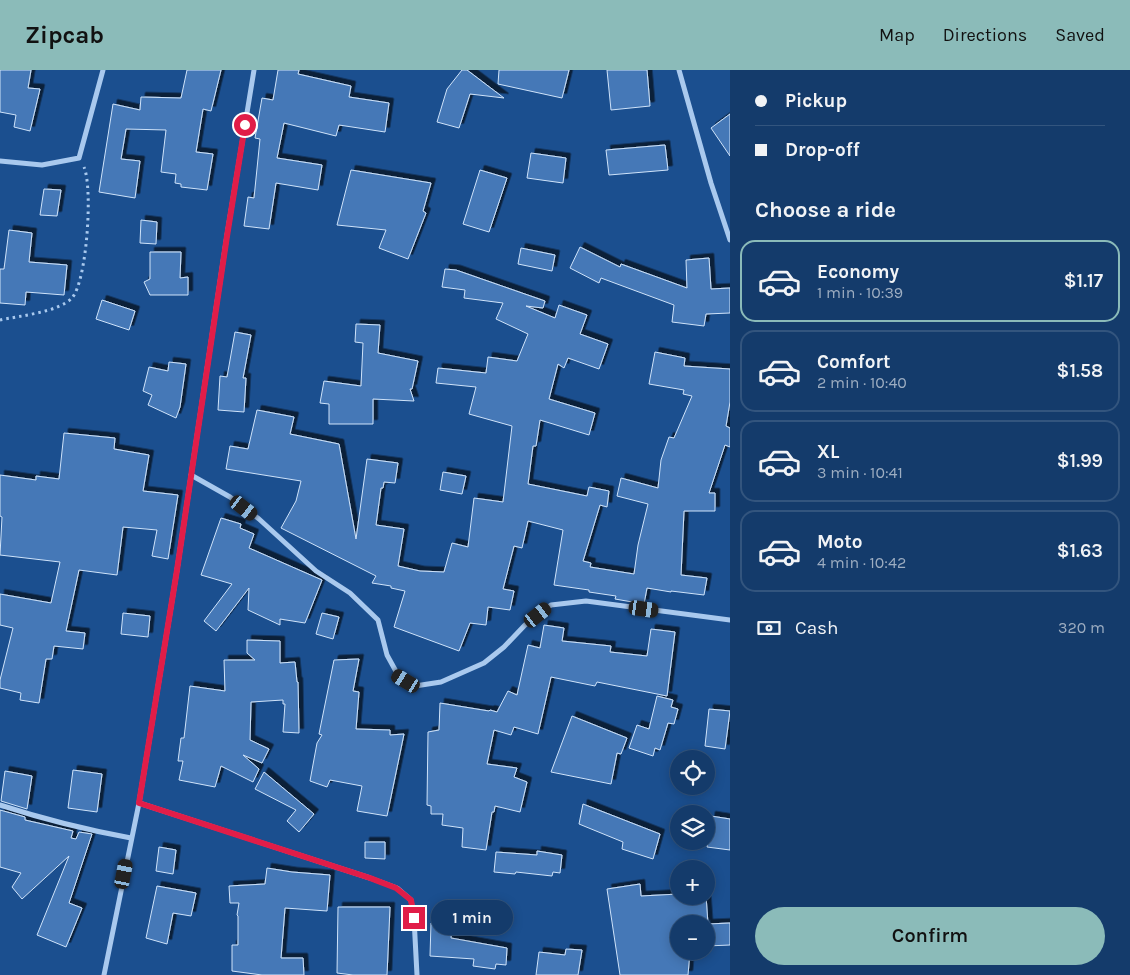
<!DOCTYPE html>
<meta charset="utf-8">
<style>
:root{--surface:#143b6b;--page:#214673;--text:#f1f3f6;--muted:#9dadc1;--line:#33557e;--accent:#8bbbb9}
body{margin:0;font-family:Karla,sans-serif;background:var(--page);color:var(--text);height:100vh;display:flex;flex-direction:column;font-size:19px;white-space:nowrap}
*{box-sizing:border-box;margin:0}
p{font-size:16px;color:var(--muted)}
.icon{flex:none;width:28px;height:28px;fill:none;stroke:currentColor;stroke-width:2;stroke-linecap:round;stroke-linejoin:round}
.map{position:relative;flex:1;overflow:hidden}
.details{display:flex;flex-direction:column;background:var(--surface);width:400px}
.details>*{flex:none}
.hud{display:grid;align-content:center;height:110px;padding:0 25px;background:var(--surface)}
.buttons{position:absolute;left:670px;top:680px;display:grid;gap:10px}
.buttons a{display:grid;place-items:center;width:45px;height:45px;border-radius:50%;background:var(--surface);box-shadow:0 2px 12px #0003,0 0 0 1px var(--line);font-size:25px}
.end{position:absolute;width:22px;height:22px;margin:-11px;border:6px solid #e11d48;background:#fff;box-shadow:0 0 0 2px #fff}
.from{border-radius:50%}
.bubble{position:absolute;height:35px;border-radius:18px;background:var(--surface);box-shadow:0 2px 12px #0003,0 0 0 1px var(--line);font-size:16px;font-weight:600;line-height:35px;text-align:center}
.car{position:absolute;width:15px;height:30px;margin:-15px -8px;border-radius:6px;box-shadow:0 0 4px 1px #0007;background:linear-gradient(#222 24%,#8ab4d8 0 40%,#222 0 76%,#8ab4d8 0 86%,#222 0)}
.hud b{display:flex;align-items:center;gap:18px;height:48px;font-size:19px}
.hud b+b{border-top:1px solid var(--line)}
.hud i{width:12px;height:12px;background:var(--text)}
ul{padding:0;list-style:none}
li{display:flex;align-items:center;gap:15px;height:82px;margin:0 10px 8px;padding:0 15px;border:2px solid var(--line);border-radius:15px}
li div{flex:1}
li b{display:block;font-size:19px}
li em{font-style:normal;font-weight:600}
li.on{border-color:var(--accent)}
li>.icon{width:45px;height:45px;stroke-width:1.5}
h2{padding:0 25px;font-size:22px;line-height:60px}
.pay{display:flex;align-items:center;gap:12px;height:55px;padding:0 25px;font-size:19px}
.pay p{margin-inline-start:auto}
.cta{display:flex;gap:10px;margin-top:auto;padding:10px 25px}
.cta a{flex:1;height:58px;border-radius:30px;background:var(--accent);color:#111;font-size:20px;font-weight:600;line-height:58px;text-align:center}
header{display:flex;align-items:center;gap:30px;box-sizing:border-box;height:70px;padding:0 25px;background:var(--accent);color:#111}
header strong{font-size:24px}
nav{display:flex;gap:28px;margin-inline-start:auto;font-size:18px}
main{display:flex;flex:1;min-height:0}
.map>svg:first-child{display:block}
.building{fill:#4478b7;stroke:#cfe3fa;filter:url(#shadow)}
.lines{fill:none;stroke-linecap:round;stroke-linejoin:round}
.path{stroke:#a9c9ee;stroke-width:3;stroke-dasharray:2.5 4;stroke-linecap:butt}
.minor{stroke:#a9c9ee;stroke-width:5}
.route{stroke:#e11d48;stroke-width:6}
</style>
<header>
<strong>Zipcab</strong>
<nav><a>Map</a><a>Directions</a><a>Saved</a></nav>
</header>
<main>
<div class="map">
<svg width="730" height="905" viewBox="0 0 730 905">
<defs>
<filter id="shadow"><feDropShadow dx="4.5" dy="-4.5" stdDeviation="0" flood-color="#0009"/></filter>
</defs>
<rect width="100%" height="100%" fill="#1b4f8f"/>
<path class="building" d="M0,0H31L28,18L40,19L30,61L14,57L16,45L0,42Z
M187,0H221L211,41L203,39L196,82L213,84L207,120L181,117V114L175,113L176,104L161,102L166,60L126,59L121,89L140,91L135,128L99,122L113,34L140,40L141,27L181,28Z
M278,0H299L298,4L351,16L349,27L389,33L385,62L339,55L336,66L284,53L277,88L322,95L318,120L276,113L269,159L244,156L248,127L254,128L260,69L255,68L262,28L273,30Z
M462,0H467L504,28L470,24L459,58L437,52L447,19Z
M499,0H569L562,28L498,14Z
M607,0H647L650,36L611,40Z
M730,44V86L711,58Z
M665,75L668,100L609,105L606,80Z
M531,83L566,88L563,113L527,108Z
M351,100L431,113L423,141L426,143L408,189L379,178L386,160L337,155Z
M480,100L507,108L489,162L463,154Z
M44,119L61,120L57,146L40,145Z
M141,150L157,152L156,174L140,173Z
M9,160L32,163L29,192L67,195L64,225L26,222L25,235L0,233V199H4Z
M580,177L620,197L621,194L687,218L686,190L709,188L711,219L730,218V243L706,244L704,256L672,252L674,235L601,208L599,213L570,198Z
M521,178L555,185L552,201L518,194Z
M150,182H181L180,208L188,207V225H150L144,212L150,209Z
M445,199L456,200L545,231L543,238L526,236L555,248L559,235L587,245L580,264L608,274L599,299L568,288L564,298L558,294L549,329L595,343L589,365L540,350L536,376H533L528,414L587,426L589,417L609,421L607,437L600,435L583,491L591,493L590,497L634,504L638,475L648,434L617,426L621,408L658,418L661,390L669,367L674,368L692,326L683,324L684,320L649,314L655,282L685,288L684,296L730,299V332L726,356L730,358V377L725,375L709,423H715V441H684L681,505L707,508L704,525L671,521V522L647,518L644,534L615,529L616,526L589,522V520L554,515L563,460L528,451L522,478L514,476L503,519L514,521L510,540L488,537L486,555L470,553L459,581L394,557L405,521L391,518V516L372,513L376,506L281,458L296,431L301,411L226,399L230,376L248,379L257,340L294,347L290,364L339,374L356,469L367,389L398,393L395,413L384,412L383,418H381L376,455L404,459L398,496L420,501L444,502L452,473L468,477L474,428L503,432L512,356L469,344L476,317L436,313L438,298L486,303L488,287L517,291L528,264L496,249L503,233L464,228L465,220L442,217Z
M102,230L135,241L129,260L96,249Z
M356,254L380,255L378,283L418,291L412,319H410L414,331L373,329V354H329V334L320,333L324,311L361,316L363,273L355,272Z
M235,262L251,265L243,308H246L244,342L218,340L220,306L227,307Z
M169,292L186,294L180,337L176,348L148,335L152,325L143,321L149,297L168,301Z
M64,363L115,368L114,379L149,385L143,421L178,425L168,489L152,486L157,460L123,457L117,505L79,500L66,561L85,563L83,579L54,576L52,589H46L39,633L20,630L21,623L0,618V610L13,558L0,555V524L51,533L60,492L0,485L2,447L0,446V405L36,410V406L59,409Z
M443,402L466,406L462,424L440,420Z
M221,448L241,454L240,458L254,464L249,478L322,510L305,553L280,549V555L248,540L249,518L216,561L204,551L232,514L201,505Z
M123,543L150,546L148,567L121,564Z
M322,543L339,547L333,569L316,564Z
M544,555L564,558L562,571L611,576L610,582L647,586L651,559L675,562L667,626L597,612L595,616L551,607L538,664L514,657L511,665L494,660L487,694L517,698L514,707L527,712L520,742L495,736L494,742H492L486,780L462,777L463,758L442,755L443,744H431V736L427,735L428,662L439,660L440,633L489,641L490,640L497,642L508,621L517,625L528,575L540,578Z
M247,570L280,571V593L295,592L297,612H298L299,663L283,662L285,634H283V630L251,632L250,670L269,679L262,693L243,685L259,699L253,712L221,696L215,717L179,710L183,691H178L181,668H184L190,616L225,621L224,590H255L247,583Z
M359,589L353,621L359,622L356,659L390,660V665L404,664L387,746L357,741L362,716L330,710L327,717L310,711L317,673L322,665L319,664L334,590Z
M657,626L673,630L671,637L678,639L674,654L668,653L660,680L655,678L653,686L629,678L637,655L649,659Z
M709,639L730,641L725,679L705,676Z
M572,646L627,668L621,684L617,683L611,714L551,702Z
M73,700L102,704L97,742L68,738Z
M5,701L32,706L27,739L1,731Z
M264,702L314,744L299,762L287,751L296,740L255,719Z
M583,734L660,764L653,789L622,779L623,772L579,754Z
M0,740L25,747V750L73,761L71,768L76,769L79,762L92,764L69,833L82,838L66,877L37,865L69,786L22,829L12,817L21,803L0,797Z
M711,746L730,749V780L707,777Z
M365,772H385V789L365,788Z
M159,777L176,780L173,804L156,801Z
M537,781L562,785L560,803L553,802L552,806L516,802L515,804L494,802L496,782L537,785Z
M267,798L292,802L330,805L327,841L285,838L281,888H303L304,905H262L232,901V875H238V846L237,845L239,833H230L229,816L265,814Z
M640,814L641,826L679,824V826H706L708,854L730,853V875L706,876V854H679V881H690L688,905H620L607,819Z
M157,816L196,823L191,846L173,843L167,874L146,868Z
M338,837H390L387,905H353L337,903Z
M431,853L452,854L451,868L507,878L506,895L496,894L495,899L473,896L474,889L430,886Z
M566,879L582,880L578,905H536L539,882L565,885Z"/>
<g class="lines">
<path class="path" d="M0,250C19,246 59,242 72,228C87,211 93,118 84,97"/>
<path class="minor" d="M679,0L711,113L730,170
M0,91L42,95L79,88L103,0
M191,405L230,427L259,449L316,501L350,523L378,550L387,585L398,605L415,616L441,612L484,593L504,577L525,555L551,535L586,531L730,550
M139,733L370,808L397,818L411,830L414,848L417,905
M0,735C43,749 87,760 131,768
M104,905L139,733L177,500L227,165L254,0"/>
</g>
<g class="lines">
<path class="route" d="M245,55L227,166L177,500L139,733L370,808L396,818L411,830L414,848"/>
</g>
</svg>
<div class="buttons">
<a><svg class="icon" aria-label="locate" viewBox="0 0 24 24"><circle cx="12" cy="12" r="6"/><path d="M12 2v4M12 18v4M2 12h4M18 12h4"/></svg></a>
<a><svg class="icon" aria-label="layers" viewBox="0 0 24 24"><path d="M12 4l9 5-9 5-9-5zM3 14l9 5 9-5"/></svg></a>
<a>+</a>
<a>−</a>
</div>
<i class="end from" style="left:245px;top:55px"></i>
<i class="end" style="left:414px;top:848px"></i>
<div class="bubble" style="left:431px;top:830px;width:82px">1 min</div>
<i class="car" style="left:244px;top:438px;rotate:128deg"></i>
<i class="car" style="left:644px;top:539px;rotate:98deg"></i>
<i class="car" style="left:538px;top:545px;rotate:52deg"></i>
<i class="car" style="left:406px;top:611px;rotate:301deg"></i>
<i class="car" style="left:124px;top:804px;rotate:11deg"></i>
</div>
<section class="details">
<div class="hud">
<b><i class="from"></i>Pickup</b>
<b><i></i>Drop-off</b>
</div>
<h2>Choose a ride</h2>
<ul>
<li class="on"><svg class="icon" aria-label="car" viewBox="0 0 24 24"><path d="M5 17H2v-5l4-1 3-4h7l3 4 3 1v5h-3M9 17h6M6 11h13"/><circle cx="7" cy="17" r="2"/><circle cx="17" cy="17" r="2"/></svg><div><b>Economy</b><p>1 min · 10:39</p></div><em>$1.17</em></li>
<li><svg class="icon" aria-label="car" viewBox="0 0 24 24"><path d="M5 17H2v-5l4-1 3-4h7l3 4 3 1v5h-3M9 17h6M6 11h13"/><circle cx="7" cy="17" r="2"/><circle cx="17" cy="17" r="2"/></svg><div><b>Comfort</b><p>2 min · 10:40</p></div><em>$1.58</em></li>
<li><svg class="icon" aria-label="car" viewBox="0 0 24 24"><path d="M5 17H2v-5l4-1 3-4h7l3 4 3 1v5h-3M9 17h6M6 11h13"/><circle cx="7" cy="17" r="2"/><circle cx="17" cy="17" r="2"/></svg><div><b>XL</b><p>3 min · 10:41</p></div><em>$1.99</em></li>
<li><svg class="icon" aria-label="car" viewBox="0 0 24 24"><path d="M5 17H2v-5l4-1 3-4h7l3 4 3 1v5h-3M9 17h6M6 11h13"/><circle cx="7" cy="17" r="2"/><circle cx="17" cy="17" r="2"/></svg><div><b>Moto</b><p>4 min · 10:42</p></div><em>$1.63</em></li>
</ul>
<div class="pay"><svg class="icon" aria-label="cash" viewBox="0 0 24 24"><path d="M3 7h18v10H3z"/><circle cx="12" cy="12" r="2"/></svg>Cash<p>320 m</p></div>
<div class="cta"><a>Confirm</a></div>
</section>
</main>
